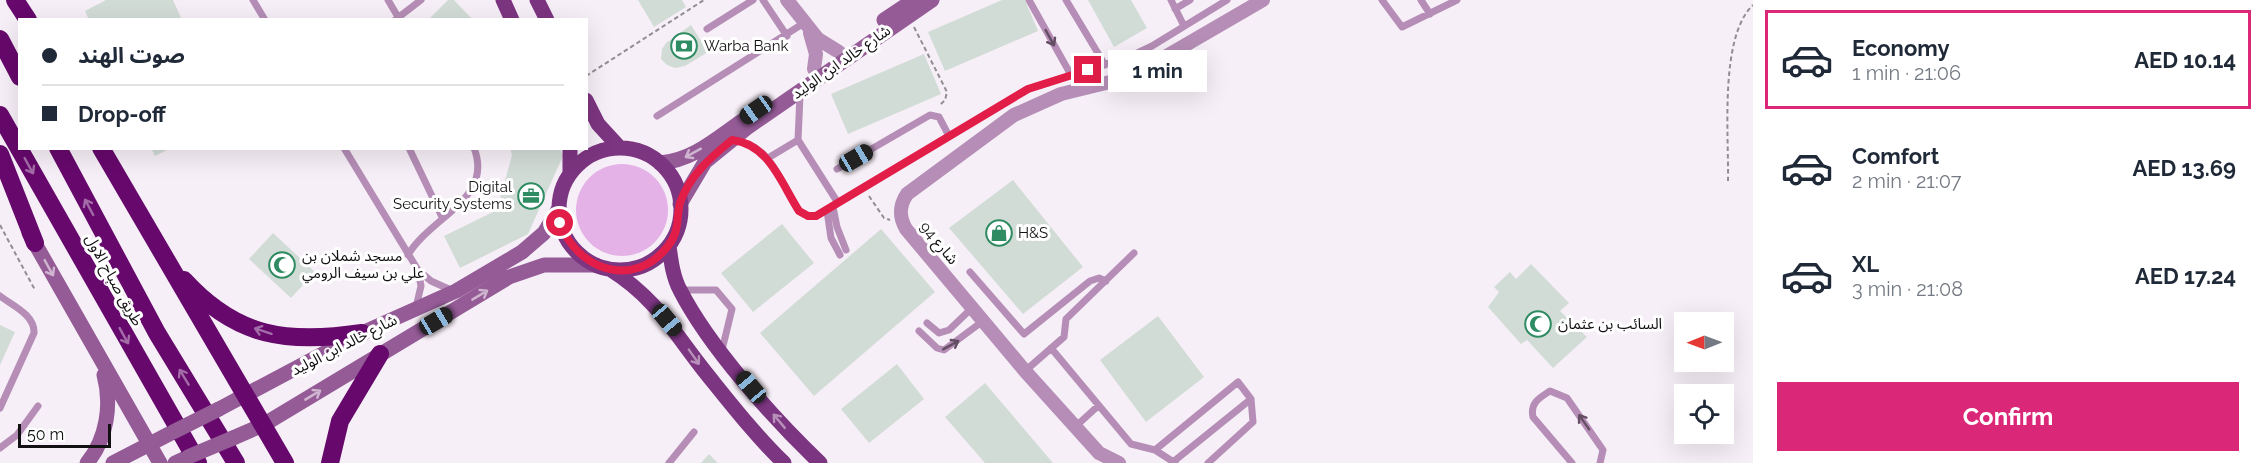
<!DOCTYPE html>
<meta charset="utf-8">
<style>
:root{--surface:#fff;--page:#f6f6f7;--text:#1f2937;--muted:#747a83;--line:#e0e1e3;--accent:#db2777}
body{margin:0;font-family:Raleway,"Noto Sans Arabic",sans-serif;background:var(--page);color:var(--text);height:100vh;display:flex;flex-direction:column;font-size:22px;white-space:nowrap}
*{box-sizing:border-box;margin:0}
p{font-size:20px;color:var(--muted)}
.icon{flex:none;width:33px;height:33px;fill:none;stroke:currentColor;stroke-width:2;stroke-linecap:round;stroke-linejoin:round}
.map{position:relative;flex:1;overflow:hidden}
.details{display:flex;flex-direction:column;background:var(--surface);width:510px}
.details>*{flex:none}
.guide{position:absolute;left:18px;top:18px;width:570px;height:132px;border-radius:0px;box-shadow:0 6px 24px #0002;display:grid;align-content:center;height:132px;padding:0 24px;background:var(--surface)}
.needle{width:39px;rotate:269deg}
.buttons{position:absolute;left:1674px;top:312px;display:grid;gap:12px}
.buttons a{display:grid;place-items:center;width:60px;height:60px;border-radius:0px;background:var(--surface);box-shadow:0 6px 24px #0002;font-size:30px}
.scale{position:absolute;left:18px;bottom:15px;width:93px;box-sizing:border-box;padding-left:6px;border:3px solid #121012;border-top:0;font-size:16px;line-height:21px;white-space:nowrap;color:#121012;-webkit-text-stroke:4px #fff;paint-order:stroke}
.end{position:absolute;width:27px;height:27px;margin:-14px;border:8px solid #e11d48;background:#fff;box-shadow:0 0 0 3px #fff}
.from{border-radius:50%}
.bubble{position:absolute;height:42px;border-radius:0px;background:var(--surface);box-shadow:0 6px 24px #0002;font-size:20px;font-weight:700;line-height:42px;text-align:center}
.car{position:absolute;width:18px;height:36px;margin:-18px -9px;border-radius:8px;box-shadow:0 0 4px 2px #0007;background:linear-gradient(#222 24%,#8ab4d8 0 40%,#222 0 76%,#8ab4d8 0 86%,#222 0)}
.guide b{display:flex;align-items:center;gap:21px;height:57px;font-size:22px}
.guide b+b{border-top:2px solid var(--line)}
.guide i{width:15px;height:15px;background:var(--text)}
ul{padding:10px 0 0;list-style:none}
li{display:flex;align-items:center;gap:18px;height:99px;margin:0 12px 9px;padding:0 12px;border:3px solid transparent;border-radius:0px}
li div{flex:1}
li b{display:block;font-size:22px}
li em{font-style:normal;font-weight:700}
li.active{border-color:var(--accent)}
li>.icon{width:54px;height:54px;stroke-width:1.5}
.primary-button{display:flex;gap:12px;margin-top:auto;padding:12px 24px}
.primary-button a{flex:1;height:69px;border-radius:0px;background:var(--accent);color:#fff;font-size:24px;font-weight:700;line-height:69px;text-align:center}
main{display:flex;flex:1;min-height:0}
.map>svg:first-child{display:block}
.green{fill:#e4b2e6}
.building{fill:#d2dcd6}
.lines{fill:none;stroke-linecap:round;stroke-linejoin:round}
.path{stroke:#928d92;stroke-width:2;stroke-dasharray:4.5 3;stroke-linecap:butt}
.service{stroke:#b58db6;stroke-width:7}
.minor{stroke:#b58db6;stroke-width:14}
.secondary{stroke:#945b97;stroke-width:15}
.primary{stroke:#7c3581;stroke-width:15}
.motorway{stroke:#66086c;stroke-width:18}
.secondary-bridge{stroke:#945b97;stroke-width:15}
.oneway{stroke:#644e64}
.oneway2{stroke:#cfb5d0}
.oneway3{stroke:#a36ba7}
.oneway4{stroke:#b790ba}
.route{stroke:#e11d48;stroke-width:8}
.labels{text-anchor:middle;stroke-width:6;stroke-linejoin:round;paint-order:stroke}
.poi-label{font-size:15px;fill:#121012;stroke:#fff;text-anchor:start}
.street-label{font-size:15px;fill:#121012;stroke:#fff}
</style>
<main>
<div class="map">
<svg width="1753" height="463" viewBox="0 0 1753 463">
<rect width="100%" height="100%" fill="#f7eff7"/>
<path class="green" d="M576 210a46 46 0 1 1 92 0a46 46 0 1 1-92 0Z"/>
<path class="building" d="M106,0H173L182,20H89L85,11Z
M448,0H454L473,20H428Z
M638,0H682L686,7L654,27Z
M1002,0H1025L1038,31L945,71L928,32Z
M1088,0H1131L1147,28L1114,47Z
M691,25L708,52L685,66L675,68L667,65L661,59L662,49L666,43Z
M924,54L941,94L848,134L831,94Z
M151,148H171L155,156Z
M510,148H560L563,156L528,234L460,268L444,236L497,210L512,155Z
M1013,180L1083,267L1023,314L949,228Z
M782,224L814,263L753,312L721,273Z
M881,229L935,292L814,396L760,333Z
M273,233L315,272L291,298L249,259Z
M1531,264L1569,303L1560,311L1587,337L1553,368L1527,340L1521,344L1488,307L1499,292L1494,287L1510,272L1516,279Z
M1158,316L1204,377L1146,422L1100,360Z
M0,325L15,332L0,365Z
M897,364L924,399L869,443L841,409Z
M985,383L1053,463H985L945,417Z
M709,454L718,463H701Z"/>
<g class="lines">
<path class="path" d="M914,27L947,92L945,100L939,106
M586,76L704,0
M1728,181C1729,136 1719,37 1753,5
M869,196L884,218L890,220
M0,225L35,290"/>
<path class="service" d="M253,0L265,20
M388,0L398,17
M763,0L787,36
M1029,0L1071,75
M1066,0L1105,65
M1171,0L1184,26
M1382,0L1402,27L1457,0
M1421,0L1430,14
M1175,9L1190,0
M395,20L421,0
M707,29L753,0
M800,95L798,140L838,203
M657,116L804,23
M735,141C770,143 782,185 799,211L808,216H816L1028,89L1131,56L1152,46L1227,0
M344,148L418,270L421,286L416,307
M409,148L442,217
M768,158L798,140
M837,169L930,115L939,117L949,136
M833,207L837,227L846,250
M827,211L831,238L840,255
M408,255C431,216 494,199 474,148
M418,270L431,281L451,290
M970,272L1024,334L1090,281L1099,278L1106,281
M680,290H716L732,309L722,350
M0,296C13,306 35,315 34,333L0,408
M927,323L939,333L949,330L972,308
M919,331L937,348L944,350L983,321
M1051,348L1131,444L1155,450L1175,463
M1025,371L1064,337L1066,319L1134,253
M1075,427L1098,406
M0,448L17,435L38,406
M1155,450L1238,382L1251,399L1253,422L1208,463
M1173,462L1251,399
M669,463L694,432
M1572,463L1533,417C1530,403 1539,398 1550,391L1567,398L1603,450L1600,463"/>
<path class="minor" d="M787,0L818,39L839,52
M810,33L816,54L814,69
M1119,463L1099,453L1025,371L906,229C899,217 899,206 907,194L1014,115L1061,94L1114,81L1139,72L1263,0"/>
<path class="secondary" d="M884,20L914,0
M660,163C692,161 716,139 742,121
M680,204L705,162L748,127L932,0
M29,233L160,463
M219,409L362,333L456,291L522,252L544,233L559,208
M233,438L263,425L509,277L544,265H596
M87,463C107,439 112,404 104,375
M113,463L173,432
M175,463L188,457"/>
<path class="primary" d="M503,0L512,20
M537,0L547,20
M586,100L598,124L620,148
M559 209a61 61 0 1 1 122 0a61 61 0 1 1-122 0Z
M570,174V148
M669,246C671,261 673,277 680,290C709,347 774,419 820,463
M611,270C656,298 674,333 706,373C731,404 756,436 784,463"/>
<path class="motorway" d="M15,0L28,20
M0,39L20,77
M0,115L198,463
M58,148L157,333L236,463
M101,148L285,463
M0,154L35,243
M184,280C237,338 288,344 362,333
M330,463L340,421L380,354"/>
<path class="secondary-bridge" d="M173,432L219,409
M188,457L233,438"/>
</g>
<defs><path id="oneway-shaft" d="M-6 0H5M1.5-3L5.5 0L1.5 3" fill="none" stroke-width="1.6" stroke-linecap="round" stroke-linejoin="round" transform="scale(1.5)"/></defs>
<g class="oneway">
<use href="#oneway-shaft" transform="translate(1050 38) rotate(61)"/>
<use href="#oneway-shaft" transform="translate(951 345) rotate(-29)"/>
<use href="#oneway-shaft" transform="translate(1584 422) rotate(-125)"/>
</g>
<g class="oneway2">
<use href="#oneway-shaft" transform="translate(693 153) rotate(151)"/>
<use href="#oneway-shaft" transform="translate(49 268) rotate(61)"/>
<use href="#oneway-shaft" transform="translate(480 295) rotate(-31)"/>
<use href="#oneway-shaft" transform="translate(313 395) rotate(-31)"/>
</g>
<g class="oneway3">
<use href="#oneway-shaft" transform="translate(29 166) rotate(61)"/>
<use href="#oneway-shaft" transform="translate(89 207) rotate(-118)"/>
<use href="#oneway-shaft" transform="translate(263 331) rotate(-162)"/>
<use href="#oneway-shaft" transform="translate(124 336) rotate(61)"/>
<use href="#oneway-shaft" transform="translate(184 377) rotate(-121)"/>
</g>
<g class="oneway4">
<use href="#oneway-shaft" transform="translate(694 357) rotate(55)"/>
<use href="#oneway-shaft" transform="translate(779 421) rotate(-130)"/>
</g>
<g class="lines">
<path class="route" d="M560,223C577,270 634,290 668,246C680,231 676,219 680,203C689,176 711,157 732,140C769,144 781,183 799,211L808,216H816L1028,89L1088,70"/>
</g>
<defs>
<g id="bank-ring" transform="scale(1.35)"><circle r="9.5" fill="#fff" stroke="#2e8b62" stroke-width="1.5"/><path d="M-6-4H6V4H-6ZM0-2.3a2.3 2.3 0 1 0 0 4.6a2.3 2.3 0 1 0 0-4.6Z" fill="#2e8b62"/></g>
<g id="office-ring" transform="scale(1.35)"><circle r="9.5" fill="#fff" stroke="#2e8b62" stroke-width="1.5"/><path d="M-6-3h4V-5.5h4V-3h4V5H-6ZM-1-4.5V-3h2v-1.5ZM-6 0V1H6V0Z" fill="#2e8b62"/></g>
<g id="shop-ring" transform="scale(1.35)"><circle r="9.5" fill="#fff" stroke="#2e8b62" stroke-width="1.5"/><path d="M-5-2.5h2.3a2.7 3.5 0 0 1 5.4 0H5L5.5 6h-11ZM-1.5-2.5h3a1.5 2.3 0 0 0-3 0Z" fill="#2e8b62"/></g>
<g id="mosque-ring" transform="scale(1.35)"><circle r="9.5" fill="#fff" stroke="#2e8b62" stroke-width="1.5"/><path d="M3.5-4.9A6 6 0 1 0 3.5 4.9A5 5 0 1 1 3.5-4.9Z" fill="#2e8b62"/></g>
</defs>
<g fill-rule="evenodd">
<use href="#bank-ring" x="684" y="46"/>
<use href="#office-ring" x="531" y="196"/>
<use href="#shop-ring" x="999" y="233"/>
<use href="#mosque-ring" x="282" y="265"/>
<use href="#mosque-ring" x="1538" y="324"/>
</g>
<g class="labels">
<g class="poi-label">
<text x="704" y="51">Warba Bank</text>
<text x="512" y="192" text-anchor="end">Digital<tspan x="512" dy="17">Security Systems</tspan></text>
<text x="1018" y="238">H&amp;S</text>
<text x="302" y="261">مسجد شملان بن<tspan x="302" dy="17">علي بن سيف الرومي</tspan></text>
<text x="1558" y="329">السائب بن عثمان</text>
</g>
<g class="street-label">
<text transform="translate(841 62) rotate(-35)" y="5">شارع خالد ابن الوليد</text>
<text transform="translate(939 243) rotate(50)" y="5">شارع 94</text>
<text transform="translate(114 280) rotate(61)" y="5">طريق صباح الاول</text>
<text transform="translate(344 345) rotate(-27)" y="5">شارع خالد ابن الوليد</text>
</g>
</g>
</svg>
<div class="buttons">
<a><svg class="needle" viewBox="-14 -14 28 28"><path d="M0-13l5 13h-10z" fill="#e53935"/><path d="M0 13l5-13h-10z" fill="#747a83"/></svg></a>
<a><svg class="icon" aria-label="locate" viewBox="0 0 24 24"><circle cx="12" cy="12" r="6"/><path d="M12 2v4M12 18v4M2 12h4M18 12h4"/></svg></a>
</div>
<div class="scale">50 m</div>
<i class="end from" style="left:560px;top:223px"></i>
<i class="end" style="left:1088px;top:70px"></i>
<div class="bubble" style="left:1108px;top:50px;width:99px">1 min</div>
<i class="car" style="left:756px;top:110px;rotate:235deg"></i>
<i class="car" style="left:856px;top:158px;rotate:60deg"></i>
<i class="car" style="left:667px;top:320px;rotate:140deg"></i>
<i class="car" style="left:436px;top:321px;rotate:59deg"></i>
<i class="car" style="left:751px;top:387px;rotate:320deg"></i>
<div class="guide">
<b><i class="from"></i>صوت الهند</b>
<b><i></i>Drop-off</b>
</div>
</div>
<section class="details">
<ul>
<li class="active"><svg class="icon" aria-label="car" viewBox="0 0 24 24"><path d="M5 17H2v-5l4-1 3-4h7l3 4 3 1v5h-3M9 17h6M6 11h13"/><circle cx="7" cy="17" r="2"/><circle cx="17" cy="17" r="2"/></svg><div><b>Economy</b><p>1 min · 21:06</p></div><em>AED 10.14</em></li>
<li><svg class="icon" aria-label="car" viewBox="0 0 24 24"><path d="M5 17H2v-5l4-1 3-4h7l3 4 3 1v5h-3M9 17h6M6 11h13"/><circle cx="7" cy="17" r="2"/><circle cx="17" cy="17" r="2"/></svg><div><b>Comfort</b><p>2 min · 21:07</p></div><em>AED 13.69</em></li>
<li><svg class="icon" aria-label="car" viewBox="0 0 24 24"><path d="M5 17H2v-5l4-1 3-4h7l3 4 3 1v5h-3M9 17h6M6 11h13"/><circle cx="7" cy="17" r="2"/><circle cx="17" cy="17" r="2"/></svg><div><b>XL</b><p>3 min · 21:08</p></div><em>AED 17.24</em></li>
</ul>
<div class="primary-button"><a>Confirm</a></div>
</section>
</main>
